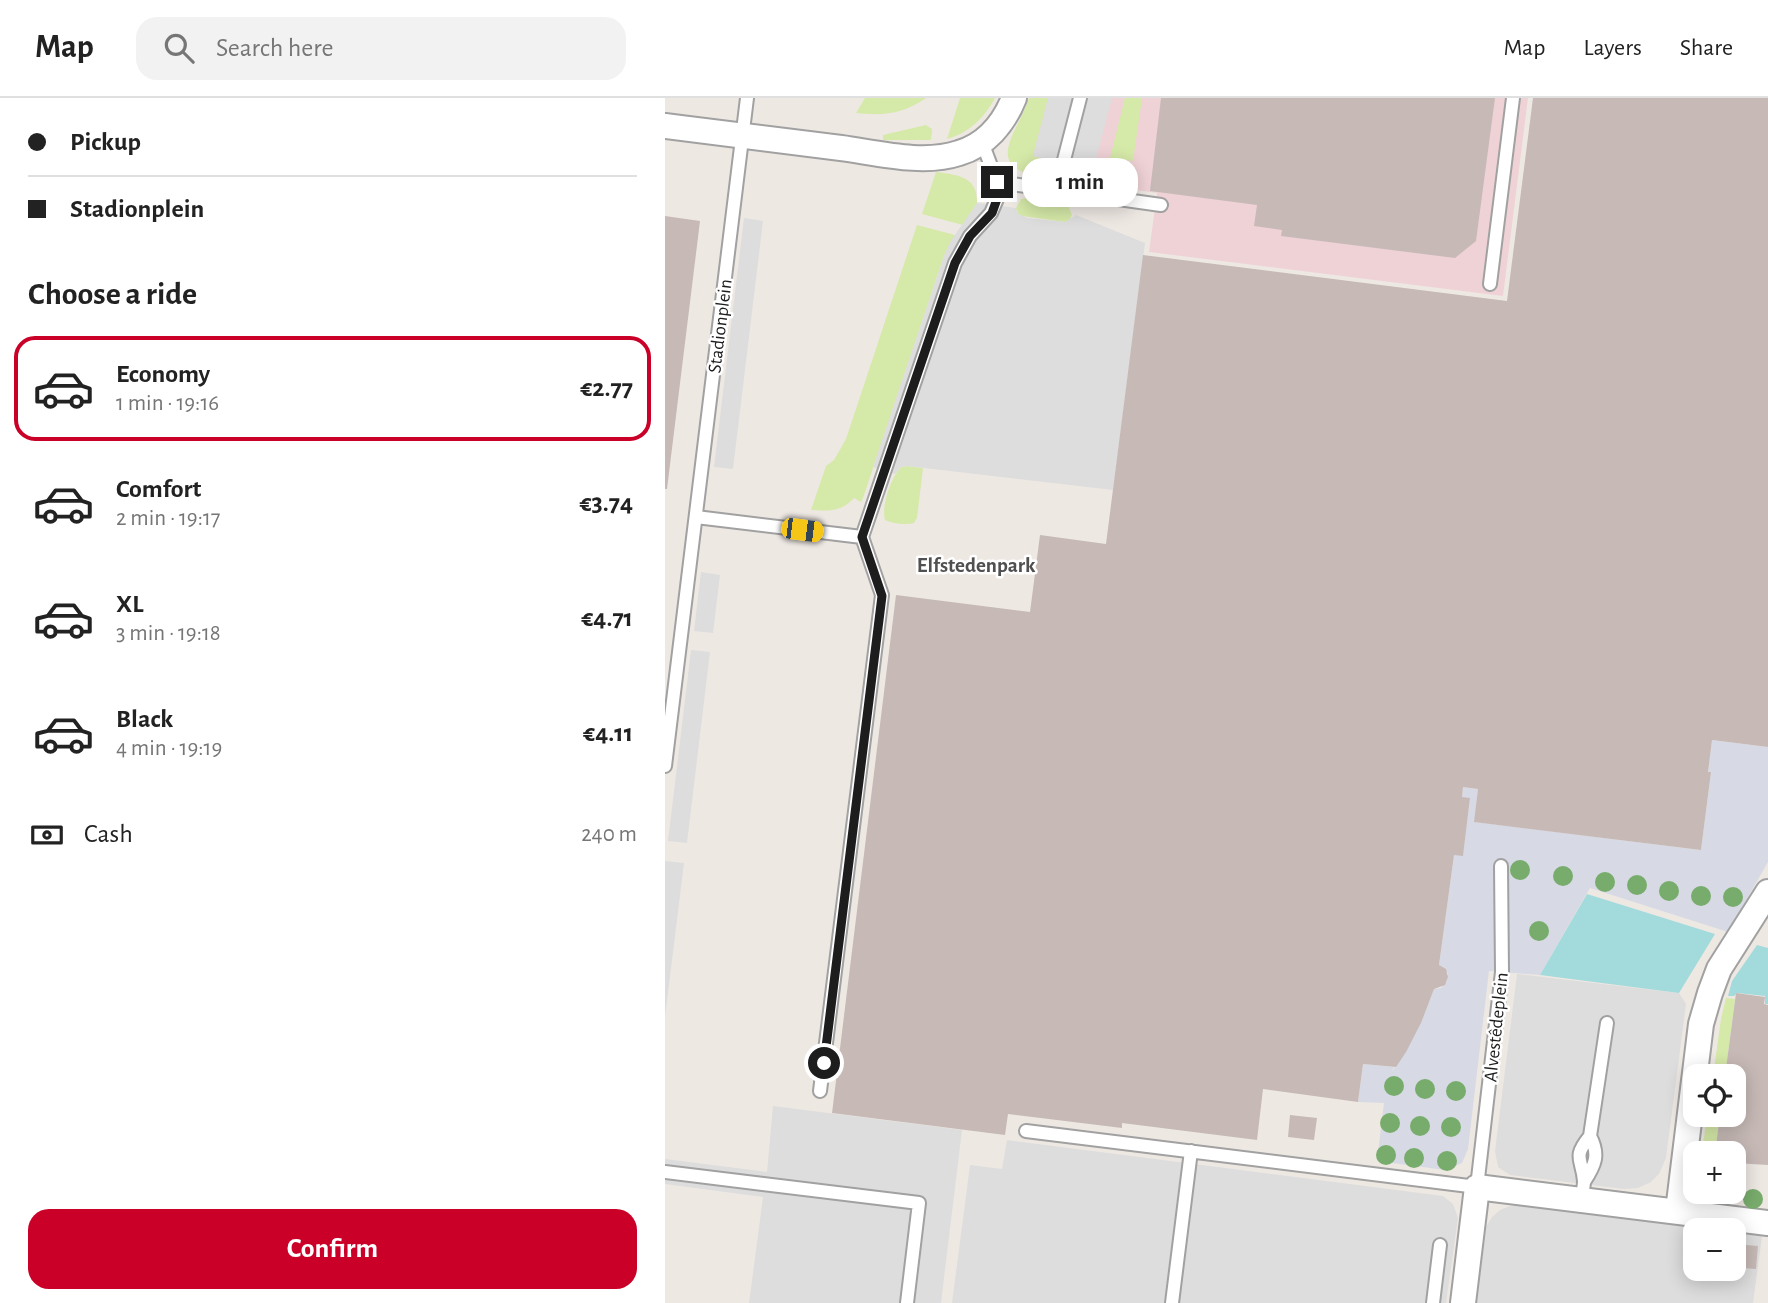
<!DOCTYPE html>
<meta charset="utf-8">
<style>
:root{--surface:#fff;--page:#f2f2f2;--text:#222;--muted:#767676;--line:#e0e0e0;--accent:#ca0028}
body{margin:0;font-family:"Alegreya Sans",sans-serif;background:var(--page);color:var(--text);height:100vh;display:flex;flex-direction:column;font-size:26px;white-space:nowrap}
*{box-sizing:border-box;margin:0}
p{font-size:23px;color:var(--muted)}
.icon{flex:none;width:38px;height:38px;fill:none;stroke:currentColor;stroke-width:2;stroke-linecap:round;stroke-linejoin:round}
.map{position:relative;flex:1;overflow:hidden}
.details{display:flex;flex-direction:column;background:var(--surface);width:665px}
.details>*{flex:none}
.banner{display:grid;align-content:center;height:154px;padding:0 28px;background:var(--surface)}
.fabs{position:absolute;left:1018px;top:966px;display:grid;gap:14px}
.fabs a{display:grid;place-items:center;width:63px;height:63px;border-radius:14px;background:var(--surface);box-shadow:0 4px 18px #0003;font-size:35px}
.end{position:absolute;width:32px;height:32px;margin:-16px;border:9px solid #1d1d1d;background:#fff;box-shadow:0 0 0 4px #fff}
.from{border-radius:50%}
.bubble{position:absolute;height:49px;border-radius:21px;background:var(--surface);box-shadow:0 4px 18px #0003;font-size:23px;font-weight:700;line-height:49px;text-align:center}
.car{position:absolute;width:21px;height:42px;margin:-21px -10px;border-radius:9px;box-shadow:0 0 5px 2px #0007;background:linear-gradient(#f5c518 24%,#345 0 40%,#f5c518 0 76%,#345 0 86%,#f5c518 0)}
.banner b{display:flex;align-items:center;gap:24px;height:66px;font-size:26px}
.banner b+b{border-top:2px solid var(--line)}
.banner i{width:18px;height:18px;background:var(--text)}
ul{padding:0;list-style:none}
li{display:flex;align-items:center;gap:21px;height:105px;margin:0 14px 10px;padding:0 14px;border:4px solid transparent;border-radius:21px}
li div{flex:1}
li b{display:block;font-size:26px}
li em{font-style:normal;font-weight:700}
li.active{border-color:var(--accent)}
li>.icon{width:63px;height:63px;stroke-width:1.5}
h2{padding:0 28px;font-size:32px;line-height:84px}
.pay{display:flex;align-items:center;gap:18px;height:77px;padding:0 28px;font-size:26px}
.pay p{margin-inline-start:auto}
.button{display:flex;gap:14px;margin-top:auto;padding:14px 28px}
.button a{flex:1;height:80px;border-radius:21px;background:var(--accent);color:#fff;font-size:28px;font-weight:700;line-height:80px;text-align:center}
header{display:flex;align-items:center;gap:42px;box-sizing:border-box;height:98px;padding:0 35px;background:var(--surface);border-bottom:2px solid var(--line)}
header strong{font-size:33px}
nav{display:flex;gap:38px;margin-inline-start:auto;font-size:24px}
.search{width:490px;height:63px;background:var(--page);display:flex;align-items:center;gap:18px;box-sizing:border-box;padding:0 24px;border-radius:21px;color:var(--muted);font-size:26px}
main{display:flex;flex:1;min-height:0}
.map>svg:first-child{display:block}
.commercial{fill:#efd2d6}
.grass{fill:#d5e9a8}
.parking{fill:#ddd}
.plaza{fill:#d7dae4}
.water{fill:#a3dbdc}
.building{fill:#c6b9b6}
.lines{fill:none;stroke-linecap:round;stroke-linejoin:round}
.lane-casing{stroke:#a1a1a1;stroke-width:16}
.street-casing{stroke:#a1a1a1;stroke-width:28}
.lane{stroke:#fff;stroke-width:12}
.street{stroke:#fff;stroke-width:24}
.tree{fill:#78ac6c}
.route{stroke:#1d1d1d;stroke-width:9}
.labels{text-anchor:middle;stroke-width:5;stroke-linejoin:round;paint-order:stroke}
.street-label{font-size:19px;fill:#1d1d1d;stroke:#fff}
.neighbourhood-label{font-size:21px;font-weight:bold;fill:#505050;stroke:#fff}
</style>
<header>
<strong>Map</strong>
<div class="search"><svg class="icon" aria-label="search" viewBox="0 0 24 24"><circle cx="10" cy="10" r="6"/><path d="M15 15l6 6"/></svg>Search here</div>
<nav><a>Map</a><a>Layers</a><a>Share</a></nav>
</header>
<main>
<section class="details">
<div class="banner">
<b><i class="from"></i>Pickup</b>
<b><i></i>Stadionplein</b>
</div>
<h2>Choose a ride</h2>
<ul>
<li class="active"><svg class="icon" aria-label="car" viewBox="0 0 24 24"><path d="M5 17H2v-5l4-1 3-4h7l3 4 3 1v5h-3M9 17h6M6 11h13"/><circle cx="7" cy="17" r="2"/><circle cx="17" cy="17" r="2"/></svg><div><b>Economy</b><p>1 min · 19:16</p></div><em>€2.77</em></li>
<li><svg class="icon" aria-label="car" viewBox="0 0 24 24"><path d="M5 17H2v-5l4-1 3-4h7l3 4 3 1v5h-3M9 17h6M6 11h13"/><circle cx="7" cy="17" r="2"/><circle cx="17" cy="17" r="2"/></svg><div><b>Comfort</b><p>2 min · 19:17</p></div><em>€3.74</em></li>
<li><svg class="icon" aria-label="car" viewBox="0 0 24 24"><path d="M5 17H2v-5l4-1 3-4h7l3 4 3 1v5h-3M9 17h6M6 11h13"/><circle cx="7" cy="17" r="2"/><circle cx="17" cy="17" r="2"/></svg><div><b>XL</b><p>3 min · 19:18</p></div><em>€4.71</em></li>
<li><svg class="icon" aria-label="car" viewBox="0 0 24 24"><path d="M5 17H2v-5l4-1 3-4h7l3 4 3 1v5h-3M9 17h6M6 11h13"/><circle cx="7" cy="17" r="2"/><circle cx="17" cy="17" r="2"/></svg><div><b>Black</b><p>4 min · 19:19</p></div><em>€4.11</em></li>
</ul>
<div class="pay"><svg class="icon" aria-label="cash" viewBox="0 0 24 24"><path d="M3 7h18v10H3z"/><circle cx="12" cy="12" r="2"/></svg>Cash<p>240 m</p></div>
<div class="button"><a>Confirm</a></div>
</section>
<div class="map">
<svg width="1103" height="1205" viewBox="0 0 1103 1205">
<rect width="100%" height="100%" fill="#eee8e3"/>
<path class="commercial" d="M379,0H863L838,198L484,154L492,95L360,76Z"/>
<path class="grass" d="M200,0H261C238,16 219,18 191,15Z
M295,0H330C319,20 304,35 282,41Z
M364,0H383L368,58L386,63L383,73L373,78C317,68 354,33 364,0Z
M460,0H477L468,63L445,60Z
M261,27L267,31L266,42H218V37Z
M271,74C292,77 313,78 312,105L298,127L257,116Z
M362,100L402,105L407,117L404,123L400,124L357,118L352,115L351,110L356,101Z
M252,127L290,137L279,158L198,400L196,404L189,400C176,414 164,413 146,412L161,368L169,362L181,341Z
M242,368L258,370L252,420L249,425C241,427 228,426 220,422C216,409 226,379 236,369Z
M1061,900L1070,901L1060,978H1048L1056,921Z
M1042,1017H1055L1050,1055H1037Z"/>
<path class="parking" d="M383,0H447L430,65L412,60L409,69L368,58Z
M431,66L469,72L467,91L429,86Z
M312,105L351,110L352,115L362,120L400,124L411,117L480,145L448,392L242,368L236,369L230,376L208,369L279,158L285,144Z
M79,120L98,123L68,371L49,369Z
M36,474L55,477L48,535L29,533Z
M26,552L45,554L22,745L3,743Z
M0,763L19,765L0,919Z
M852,876L1014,895L1021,906L1001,1060L994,1076L986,1084L973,1090L959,1091L845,1077L833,1069L830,1053Z
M108,1008L297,1032L276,1205H84L98,1099L0,1086V1061L102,1074Z
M342,1042L778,1098L788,1106L793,1120L781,1205H287L305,1067L337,1071Z
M856,1107L1050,1132H1031V1171H1069V1135L1097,1138L1088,1205H811L821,1129L827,1119L835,1112L845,1108Z"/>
<path class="plaza" d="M1047,642L1103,649V764L1063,834L925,790L875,877L824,873L803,1051L797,1065L780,1072L712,1063L719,1005L693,1004L698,966L729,969L727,974L753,931L769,891L776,890L782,883L783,875L774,867L789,757H798L805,701L797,699L798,689L813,691L810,724L1036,752L1046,674H1043Z"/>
<path class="water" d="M922,796L1050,836L1014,895L875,877Z
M1092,847L1103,850V906H1100V898L1072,895L1069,898H1063L1067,883Z"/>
<path class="building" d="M496,0H830L811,143L790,160L616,138L617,132L589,128L592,107L485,93Z
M868,0H1103V649L1047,642L1043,674H1046L1036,752L809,724L813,691L798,689L797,699L805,700L798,758L789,757L774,867L781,871L783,879L780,887L769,891L756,925L741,954L731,969L698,966L693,1004L598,991L592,1042L457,1025V1030L343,1016L340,1037L167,1015L231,497L365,514L375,437L441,446L478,157L842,203Z
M0,118L35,123L2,391H0Z
M1071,895L1100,899L1099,906L1103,907V1067L1069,1065V1055H1050L1055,1017H1069V978H1060Z
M625,1017L652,1020L649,1042L623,1039Z
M1081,1147L1093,1148L1091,1171L1078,1170Z"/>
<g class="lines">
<g class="lane-casing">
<path id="lane" d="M332,84L496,107
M391,93L415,0
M825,186L848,0
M31,419L197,439L290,165L305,138L326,115L332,101V84L317,44
M0,668L82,0
M155,993L217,497L197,439
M361,1033L812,1089L837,874L836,768
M0,1074L254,1105L242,1205
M919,1084C930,1067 935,1057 925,1038
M916,1102C917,1096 919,1089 919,1083C917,1060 907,1060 925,1038L942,925
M507,1205L526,1053
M768,1205L775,1147"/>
</g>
<g class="street-casing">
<path id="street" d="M0,28C59,35 118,43 176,50C213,55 258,67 294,55C321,47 339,25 349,0
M1013,1113L1036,926L1045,895L1054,871L1103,794
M798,1205L812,1089L1103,1125"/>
</g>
<use href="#lane" class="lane"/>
<use href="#street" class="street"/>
</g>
<g class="tree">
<circle cx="855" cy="772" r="10"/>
<circle cx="898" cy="778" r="10"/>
<circle cx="940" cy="784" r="10"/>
<circle cx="972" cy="787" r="10"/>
<circle cx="1004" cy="793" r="10"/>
<circle cx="1036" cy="798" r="10"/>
<circle cx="1068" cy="799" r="10"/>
<circle cx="874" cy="833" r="10"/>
<circle cx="729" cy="988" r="10"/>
<circle cx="760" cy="991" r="10"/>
<circle cx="791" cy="993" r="10"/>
<circle cx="725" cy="1025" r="10"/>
<circle cx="755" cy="1028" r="10"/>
<circle cx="786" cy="1029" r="10"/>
<circle cx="721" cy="1057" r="10"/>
<circle cx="749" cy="1060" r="10"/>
<circle cx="782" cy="1063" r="10"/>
<circle cx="1088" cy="1101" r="10"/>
</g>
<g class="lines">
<path class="route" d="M159,965L217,498L197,439L290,165L305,138L327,115L332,101V84"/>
</g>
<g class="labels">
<g class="street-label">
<text transform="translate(54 228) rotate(-83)" y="7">Stadionplein</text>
<text transform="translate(830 929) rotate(-84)" y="7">Alvestêdeplein</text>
</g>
<g class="neighbourhood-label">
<text x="311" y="474">Elfstedenpark</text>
</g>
</g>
</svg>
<div class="fabs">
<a><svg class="icon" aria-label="locate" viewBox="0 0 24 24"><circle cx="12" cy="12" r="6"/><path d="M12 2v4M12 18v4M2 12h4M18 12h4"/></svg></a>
<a>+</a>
<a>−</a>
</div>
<i class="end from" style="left:159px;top:965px"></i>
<i class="end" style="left:332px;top:84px"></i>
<div class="bubble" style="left:357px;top:60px;width:116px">1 min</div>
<i class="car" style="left:137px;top:432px;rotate:97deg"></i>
</div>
</main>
